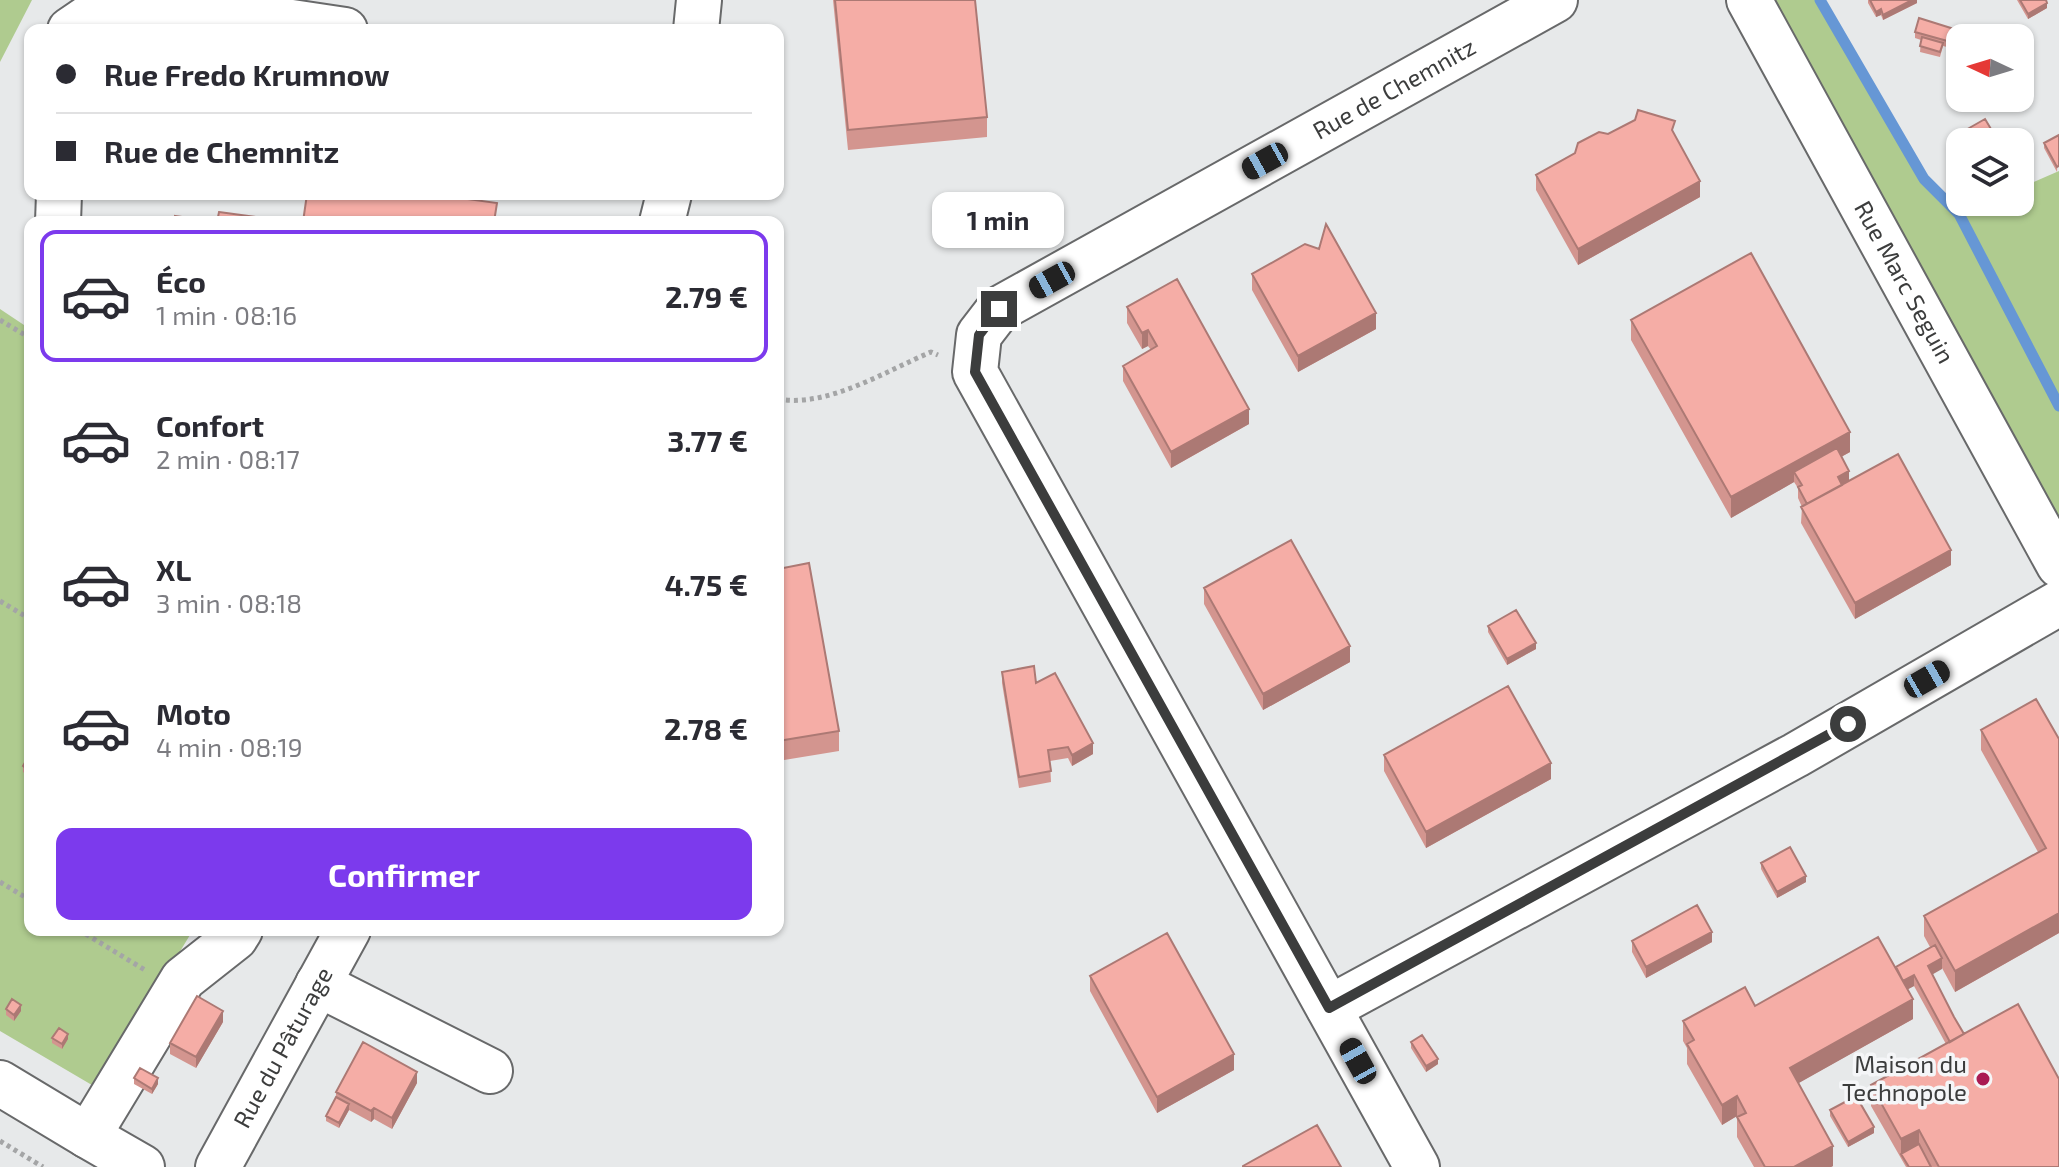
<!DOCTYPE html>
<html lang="fr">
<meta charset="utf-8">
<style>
:root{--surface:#fff;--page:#f7f7f7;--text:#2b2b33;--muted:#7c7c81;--line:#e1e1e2;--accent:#7c3aed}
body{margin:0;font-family:"Exo 2",sans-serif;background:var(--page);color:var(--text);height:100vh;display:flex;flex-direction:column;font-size:30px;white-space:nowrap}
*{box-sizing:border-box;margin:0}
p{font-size:26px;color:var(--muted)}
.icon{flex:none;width:44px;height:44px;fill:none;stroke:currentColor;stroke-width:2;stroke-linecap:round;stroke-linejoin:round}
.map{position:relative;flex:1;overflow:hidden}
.sheet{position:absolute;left:24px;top:216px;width:760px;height:720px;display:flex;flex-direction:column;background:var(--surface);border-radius:16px;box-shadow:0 2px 6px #0004}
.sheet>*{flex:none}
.top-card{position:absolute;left:24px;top:24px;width:760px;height:176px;border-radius:16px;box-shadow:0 2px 6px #0004;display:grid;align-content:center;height:176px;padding:0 32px;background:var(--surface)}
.needle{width:52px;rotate:274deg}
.tools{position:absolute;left:1946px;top:24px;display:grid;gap:16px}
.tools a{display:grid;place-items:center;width:88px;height:88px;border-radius:16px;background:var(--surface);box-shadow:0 2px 6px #0004;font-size:40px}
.end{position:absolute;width:36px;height:36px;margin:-18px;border:10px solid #3c3d3d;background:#fff;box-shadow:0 0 0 4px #fff}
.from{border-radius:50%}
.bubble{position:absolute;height:56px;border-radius:16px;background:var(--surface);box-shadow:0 2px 6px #0004;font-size:26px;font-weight:700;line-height:56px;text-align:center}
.car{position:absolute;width:24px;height:48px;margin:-24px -12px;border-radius:10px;box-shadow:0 0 6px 2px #0007;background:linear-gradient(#222 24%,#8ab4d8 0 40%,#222 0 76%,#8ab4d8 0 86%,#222 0)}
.top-card b{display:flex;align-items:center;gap:28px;height:76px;font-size:30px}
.top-card b+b{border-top:2px solid var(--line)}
.top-card i{width:20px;height:20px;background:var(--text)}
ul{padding:14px 0 0;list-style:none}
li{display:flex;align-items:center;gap:24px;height:132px;margin:0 16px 12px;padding:0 16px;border:4px solid transparent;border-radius:16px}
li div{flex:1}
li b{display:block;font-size:30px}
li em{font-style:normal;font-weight:700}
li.selected{border-color:var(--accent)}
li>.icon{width:72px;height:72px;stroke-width:1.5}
.button{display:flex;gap:16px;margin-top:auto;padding:16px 32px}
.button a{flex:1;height:92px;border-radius:16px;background:var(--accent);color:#fff;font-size:32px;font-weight:700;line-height:92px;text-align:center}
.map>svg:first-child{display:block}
.green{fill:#afcb8f}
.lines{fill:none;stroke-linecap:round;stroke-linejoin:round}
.stream{stroke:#6697d5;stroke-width:11}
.minor-casing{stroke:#68696a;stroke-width:48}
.path{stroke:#a4a5a6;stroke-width:5;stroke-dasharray:4 4;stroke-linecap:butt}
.minor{stroke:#fff;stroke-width:44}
.wall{fill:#d3958f}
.shaded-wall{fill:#ac7974}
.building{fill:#f5ada6;stroke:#ac7974;stroke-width:2}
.route{stroke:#3c3d3d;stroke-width:10}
.poi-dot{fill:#aa1a53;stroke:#f5f6f8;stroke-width:3}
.labels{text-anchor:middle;stroke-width:7;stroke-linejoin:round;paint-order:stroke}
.street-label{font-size:24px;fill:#3c3d3d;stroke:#f5f6f8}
.poi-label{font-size:24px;fill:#3c3d3d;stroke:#f5f6f8;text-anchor:end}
</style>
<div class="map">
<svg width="2059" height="1167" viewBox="0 0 2059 1167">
<rect width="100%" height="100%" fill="#e7e9ea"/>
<path class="green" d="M0,0H32L0,62Z
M1749,0H1820L1924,179L1959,214L1987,202H2020V188L2059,171V565Z
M0,309L30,329V930H193L97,1088L0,1031Z"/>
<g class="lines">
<path class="stream" d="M1820,0L1924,179L1959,214L2059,406"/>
<g class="minor-casing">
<g id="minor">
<path id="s1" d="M1749,0L2059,565"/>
<path d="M70,30L92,15L142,4H171L345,30"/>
<path d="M696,30L699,0"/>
<path d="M58,222L59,194"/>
<path d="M662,222L669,194"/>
<path d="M318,984L490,1071"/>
<path d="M1329,1008L1796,755L2059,603"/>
<path d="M0,1083L88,1136"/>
<path d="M142,1167L88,1136L183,979L235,938L240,930"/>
<path id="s2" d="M218,1167L348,930"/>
<path id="s3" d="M1417,1167L975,372L979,335L999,309L1555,0"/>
</g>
</g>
<path class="path" d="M0,320L30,338
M778,399C827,408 886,371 931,352L938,355
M0,601L30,619
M0,882L30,900
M79,930L145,970
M0,1141L43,1167"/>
<use href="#minor" class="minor"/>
</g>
<path class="wall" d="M833,0H975L987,117V137L848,150Z
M1868,0H1917V3L1883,20L1881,15L1876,17L1868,3Z
M2017,0H2046L2047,8L2028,19Z
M1915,32L1954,34L1951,48L1943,46L1940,57L1920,52L1921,40L1915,38Z
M1608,134L1675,136L1700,197L1578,265L1536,190V175Z
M2059,135L2057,172L2044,148V143Z
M1252,274L1376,329L1298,372L1252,290Z
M1127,307L1249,424L1171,468L1123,381V366L1151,350L1148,346L1142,349L1127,323Z
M1631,320L1850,452L1841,457L1849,481L1951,565L1855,619L1801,523L1802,507L1798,498V488L1794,482L1731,518L1631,340Z
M778,569L839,731V751L778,761Z
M1204,588L1350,662L1263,710L1204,604Z
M1488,626L1536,649L1507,665L1488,632Z
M1002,672L1036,683L1093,754L1072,766L1068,758L1050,761L1051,782L1019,788L1002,683Z
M1981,730L2059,739V933L1955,992L1942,968L1932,974L1954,1017L1964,1034L2059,1167H1906L1871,1106V1085L1946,1044L1914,986L1908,989L1913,1019L1798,1083L1833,1166L1831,1167H1754L1737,1137V1116L1722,1125L1687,1064V1048L1683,1041V1021L1755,1006L1896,967L1930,947L1924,936V916L2038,852L1981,750Z
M30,754V777L23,772V766Z
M1384,755L1551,779L1426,848L1384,771Z
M1761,863L1806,882L1777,898L1761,869Z
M1632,941L1712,942L1646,978L1632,952Z
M1090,976L1234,1070L1157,1113L1090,991Z
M6,1009L21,1011L14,1021L6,1015Z
M223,1022L196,1068L170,1054V1043Z
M52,1038L68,1039L62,1049L52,1043Z
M1411,1042L1438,1064L1426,1072L1411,1048Z
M134,1078L158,1084L152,1094L134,1084Z
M417,1083L392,1129L374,1119L371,1122L349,1110L339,1128L326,1121V1116L336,1097V1092Z
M1830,1110L1874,1133L1848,1147L1830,1116Z"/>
<path class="shaded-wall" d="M1912,0H1917V3L1883,20V15Z
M2047,3V8L2028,19V14Z
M1881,9V15L1876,17V12Z
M1994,134V139L1989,142H1979Z
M1700,181V197L1578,265V249Z
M1376,313V329L1298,372V356Z
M1148,330V346L1142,349V333Z
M1249,409V424L1171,468V452Z
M1850,432V452L1799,480L1794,472V482L1731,518V497Z
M1849,471V482L1838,488V477Z
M1951,550V565L1855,619V603Z
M1536,643V649L1507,665V659Z
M1350,646V662L1263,710V694Z
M1093,743V754L1072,766V755Z
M1551,763V779L1426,848V832Z
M1806,876V882L1777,898V892Z
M2059,913V933L1955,992V971Z
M1712,932V942L1646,978V967Z
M1942,958V969L1928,977V966Z
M1914,975V986L1899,994V983Z
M1913,999V1019L1790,1088V1068Z
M21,1005V1011L14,1021V1015Z
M223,1011V1022L196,1068V1057Z
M68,1034V1039L62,1049V1044Z
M1234,1054V1070L1157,1113V1097Z
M1438,1059V1064L1426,1072V1066Z
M417,1072V1083L392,1129V1118Z
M158,1078V1084L152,1094V1089Z
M1737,1096V1116L1722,1125V1105Z
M349,1104V1110L339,1128V1123Z
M374,1108V1119L371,1122V1111Z
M1874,1127V1133L1848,1147V1142Z
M1919,1130V1150L1901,1154V1139Z
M1833,1146V1166L1831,1167H1794Z"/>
<path class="building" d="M835,0H975L987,117L848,130Z
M1870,0H1912L1883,15L1881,9L1876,12Z
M2020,0H2046L2047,3L2028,14Z
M1919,18L1954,29L1951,42L1915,32Z
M1922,37L1943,43L1940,52L1920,46Z
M1638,110L1675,121L1672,130L1700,181L1578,249L1536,175L1575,153L1578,143L1599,132L1608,134L1635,120Z
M1985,119L1994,134L1979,142H1961L1957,135Z
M2059,135V166L2057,167L2044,143Z
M307,194H431L497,203L494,222H303Z
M219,212L277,220L276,222H217Z
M175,216L217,222H174Z
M1326,224L1376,313L1298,356L1252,274L1305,244L1319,249Z
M1751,253L1850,432L1731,497L1631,320Z
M1177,279L1249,409L1171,452L1123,366L1157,346L1148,330L1142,333L1127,307Z
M1837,448L1849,471L1838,477L1842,485L1807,504L1798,487L1802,485L1794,472Z
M1898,454L1951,550L1855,603L1801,507Z
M1291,540L1350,646L1263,694L1204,588Z
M809,563L839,731L778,741V569Z
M1516,610L1536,643L1507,659L1488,626Z
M1034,666L1036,683L1055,673L1093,743L1072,755L1068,747L1048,750L1051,771L1019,777L1002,672Z
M1508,686L1551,763L1426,832L1384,755Z
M2036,699L2059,739V913L1955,971L1924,916L2046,848L1981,730Z
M30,754V771L23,766Z
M1790,847L1806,876L1777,892L1761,863Z
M1697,905L1712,932L1646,967L1632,941Z
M1167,933L1234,1054L1157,1097L1090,976Z
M1878,937L1913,999L1790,1068L1833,1146L1794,1167H1765L1737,1117L1746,1113L1737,1096L1722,1105L1687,1044L1694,1040L1683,1021L1745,987L1755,1006Z
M1935,945L1942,958L1928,966L1954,1017L1964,1034L1950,1042L1914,975L1903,981L1896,967Z
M197,996L223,1011L196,1057L170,1043Z
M12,999L21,1005L14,1015L6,1009Z
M2018,1004L2059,1079V1167H1939L1919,1130L1901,1139L1871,1085Z
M59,1028L68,1034L62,1044L52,1038Z
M1422,1035L1438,1059L1426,1066L1411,1042Z
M363,1042L417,1072L392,1118L374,1108L371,1111L336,1092Z
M140,1068L158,1078L152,1089L134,1078Z
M1856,1096L1874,1127L1848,1142L1830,1110Z
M336,1097L349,1104L339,1123L326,1116Z
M1317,1125L1341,1167H1243V1166Z
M1919,1144L1931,1167H1909L1901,1154Z"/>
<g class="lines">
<path class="route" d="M999,309L979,335L975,372L1329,1008L1848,724"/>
</g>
<circle class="poi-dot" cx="1983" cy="1079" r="8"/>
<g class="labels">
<g class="street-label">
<text dy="8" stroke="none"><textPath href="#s3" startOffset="1432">Rue de Chemnitz</textPath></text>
<text dy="8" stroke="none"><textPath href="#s1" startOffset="322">Rue Marc Seguin</textPath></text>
<text dy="8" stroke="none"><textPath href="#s2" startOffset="136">Rue du Pâturage</textPath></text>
</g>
<g class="poi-label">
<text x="1967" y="1073">Maison du<tspan x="1967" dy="28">Technopole</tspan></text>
</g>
</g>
</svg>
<div class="tools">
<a><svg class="needle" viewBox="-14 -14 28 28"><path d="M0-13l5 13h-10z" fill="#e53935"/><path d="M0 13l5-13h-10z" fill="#7c7c81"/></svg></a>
<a><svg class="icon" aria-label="layers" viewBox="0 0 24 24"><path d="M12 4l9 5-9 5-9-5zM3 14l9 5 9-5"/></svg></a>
</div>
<i class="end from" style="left:1848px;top:724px"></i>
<i class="end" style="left:999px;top:309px"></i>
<div class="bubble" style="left:932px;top:192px;width:132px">1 min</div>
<i class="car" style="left:1265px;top:161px;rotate:241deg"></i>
<i class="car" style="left:1052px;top:280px;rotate:241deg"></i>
<i class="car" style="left:1927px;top:679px;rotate:60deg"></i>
<i class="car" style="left:1358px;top:1061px;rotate:331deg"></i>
<div class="top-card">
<b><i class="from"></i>Rue Fredo Krumnow</b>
<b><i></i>Rue de Chemnitz</b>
</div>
<section class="sheet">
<ul>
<li class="selected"><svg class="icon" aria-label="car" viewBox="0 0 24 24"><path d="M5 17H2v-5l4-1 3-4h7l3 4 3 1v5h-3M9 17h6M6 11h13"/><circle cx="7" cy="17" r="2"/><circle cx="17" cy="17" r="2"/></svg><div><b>Éco</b><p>1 min · 08:16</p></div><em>2.79 €</em></li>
<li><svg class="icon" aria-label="car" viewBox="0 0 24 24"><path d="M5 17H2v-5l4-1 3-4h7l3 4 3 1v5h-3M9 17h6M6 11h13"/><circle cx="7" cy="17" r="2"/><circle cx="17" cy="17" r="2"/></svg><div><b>Confort</b><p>2 min · 08:17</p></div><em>3.77 €</em></li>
<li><svg class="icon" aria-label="car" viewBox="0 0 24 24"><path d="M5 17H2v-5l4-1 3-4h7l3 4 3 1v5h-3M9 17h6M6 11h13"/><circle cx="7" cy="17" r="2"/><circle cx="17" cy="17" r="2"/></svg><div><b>XL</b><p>3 min · 08:18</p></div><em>4.75 €</em></li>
<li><svg class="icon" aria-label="car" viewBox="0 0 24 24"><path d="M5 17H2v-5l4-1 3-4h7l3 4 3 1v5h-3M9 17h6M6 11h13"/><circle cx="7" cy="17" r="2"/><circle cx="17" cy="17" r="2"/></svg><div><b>Moto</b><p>4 min · 08:19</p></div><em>2.78 €</em></li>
</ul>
<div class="button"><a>Confirmer</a></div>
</section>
</div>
